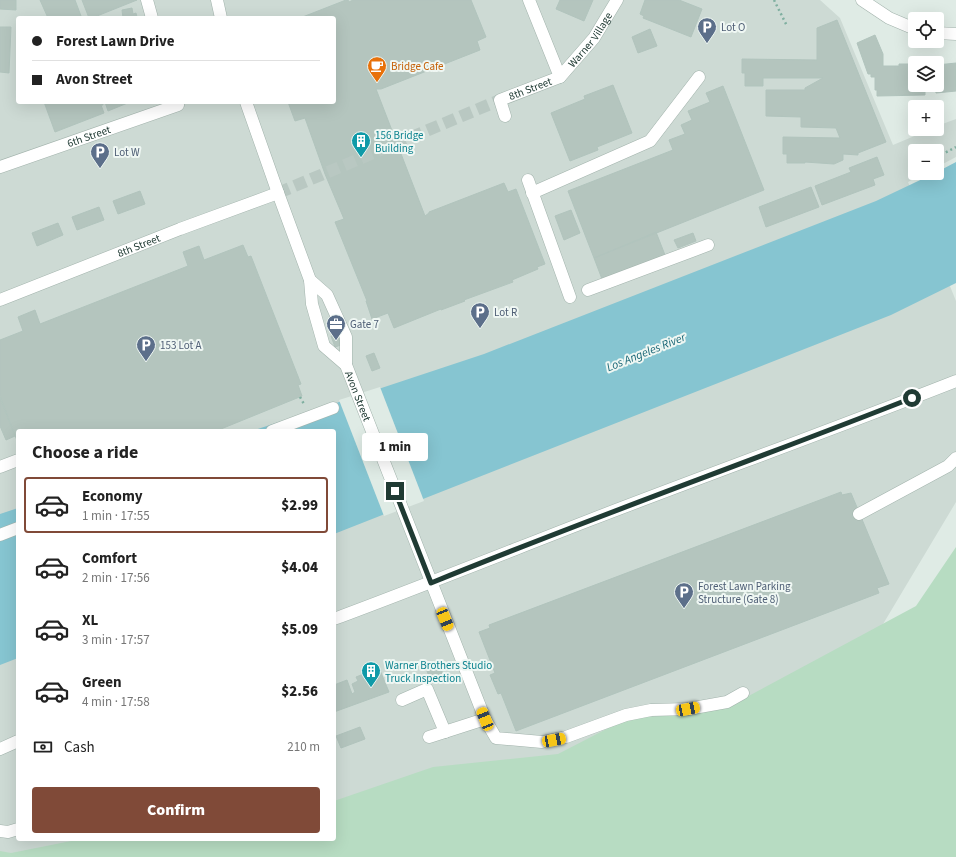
<!DOCTYPE html>
<meta charset="utf-8">
<style>
:root{--surface:#fff;--page:#f2f2f2;--text:#222;--muted:#767676;--line:#e0e0e0;--accent:#804a38}
body{margin:0;font-family:"Source Sans 3",sans-serif;background:var(--page);color:var(--text);height:100vh;display:flex;flex-direction:column;font-size:15px;white-space:nowrap}
*{box-sizing:border-box;margin:0}
p{font-size:13px;color:var(--muted)}
.icon{flex:none;width:22px;height:22px;fill:none;stroke:currentColor;stroke-width:2;stroke-linecap:round;stroke-linejoin:round}
.map{position:relative;flex:1;overflow:hidden}
.side{position:absolute;left:16px;top:429px;width:320px;height:412px;display:flex;flex-direction:column;background:var(--surface);border-radius:4px;box-shadow:0 4px 16px #0002}
.side>*{flex:none}
.guide{position:absolute;left:16px;top:16px;width:320px;height:88px;border-radius:4px;box-shadow:0 4px 16px #0002;display:grid;align-content:center;height:88px;padding:0 16px;background:var(--surface)}
.tools{position:absolute;left:908px;top:12px;display:grid;gap:8px}
.tools a{display:grid;place-items:center;width:36px;height:36px;border-radius:4px;background:var(--surface);box-shadow:0 4px 16px #0002;font-size:20px}
.end{position:absolute;width:18px;height:18px;margin:-9px;border:5px solid #203b34;background:#fff;box-shadow:0 0 0 2px #fff}
.from{border-radius:50%}
.bubble{position:absolute;height:28px;border-radius:4px;background:var(--surface);box-shadow:0 4px 16px #0002;font-size:13px;font-weight:800;line-height:28px;text-align:center}
.car{position:absolute;width:12px;height:24px;margin:-12px -6px;border-radius:5px;box-shadow:0 0 3px 1px #0007;background:linear-gradient(#f5c518 24%,#345 0 40%,#f5c518 0 76%,#345 0 86%,#f5c518 0)}
.guide b{display:flex;align-items:center;gap:14px;height:38px;font-size:15px}
.guide b+b{border-top:1px solid var(--line)}
.guide i{width:10px;height:10px;background:var(--text)}
ul{padding:0;list-style:none}
li{display:flex;align-items:center;gap:12px;height:56px;margin:0 8px 6px;padding:0 8px;border:2px solid transparent;border-radius:4px}
li div{flex:1}
li b{display:block;font-size:15px}
li em{font-style:normal;font-weight:800}
li.active{border-color:var(--accent)}
li>.icon{width:36px;height:36px;stroke-width:1.5}
h2{padding:0 16px;font-size:18px;line-height:48px}
.pay{display:flex;align-items:center;gap:10px;height:44px;padding:0 16px;font-size:15px}
.pay p{margin-inline-start:auto}
.cta{display:flex;gap:8px;margin-top:auto;padding:8px 16px}
.cta a{flex:1;height:46px;border-radius:4px;background:var(--accent);color:#fff;font-size:16px;font-weight:800;line-height:46px;text-align:center}
.map>svg:first-child{display:block}
.built{fill:#cddad4;fill-rule:evenodd}
.green{fill:#b7dcc2}
.water{fill:#86c5d1}
.pier{fill:#dfebe5}
.building{fill:#b4c5be;stroke:#b1c4bd}
.lines{fill:none;stroke-linecap:round;stroke-linejoin:round}
.minor-tunnel{stroke:#b9c8c2;stroke-width:12;stroke-dasharray:12 6;stroke-linecap:butt}
.minor-casing{stroke:#a2b3ac;stroke-width:13}
.path{stroke:#7fafa0;stroke-width:2.5;stroke-dasharray:2 3;stroke-linecap:butt}
.minor{stroke:#fff;stroke-width:12}
.route{stroke:#203b34;stroke-width:5}
.labels{text-anchor:middle;stroke-width:4;stroke-linejoin:round;paint-order:stroke}
.service-label{font-size:11px;fill:#4e5e75;stroke:#eff7f3;text-anchor:start}
.street-label{font-size:11px;fill:#203b34;stroke:#eff7f3}
.food-label{font-size:11px;fill:#c56008;stroke:#eff7f3;text-anchor:start}
.culture-label{font-size:11px;fill:#0d838f;stroke:#eff7f3;text-anchor:start}
.water-label{font-size:12px;font-style:italic;fill:#1a6777;stroke:#eff7f3}
</style>
<div class="map">
<svg width="956" height="857" viewBox="0 0 956 857">
<rect width="100%" height="100%" fill="#dfebe5"/>
<path class="built" d="M0,0H820L840,18L893,145L931,129H937V126L956,119V157L937,167V151H915V173H925L908,182L956,301V502L852,676L334,824V431H18V839H273L0,857ZM18,18H334V102H18Z"/>
<path class="green" d="M956,547V857H0V851L11,853L81,839H334V801L433,767L558,754L622,721L638,717L687,715L728,707L916,606Z"/>
<path class="water" d="M956,162V283L891,315L334,534V431H252L484,354L876,201L935,173H937V172Z
M18,508V658L0,665V514Z"/>
<path class="pier" d="M380,387L424,501L384,516L339,400Z"/>
<path class="building" d="M0,0H16V10L0,9Z
M40,0H75L81,16L75,18H48Z
M82,0H137L92,18H89Z
M346,0H348L349,2L353,0H471L486,37L477,41L480,50L381,89H376L425,216L429,213V212L504,183L508,192L516,189L545,264L537,267L538,269L512,280L513,282L464,300L465,301L441,310V309L394,328L388,313L372,319L366,301H367L335,222L344,219L325,174L305,118L295,121L288,102H334V18H300Z
M560,0H593L584,21L556,9Z
M645,0H679L702,9L691,37L643,18L644,16L640,14Z
M132,8L133,14L136,13L137,17L123,18L122,10Z
M837,20L886,142L858,153V155L843,154V160L834,164L805,162V163H787V154H783V137L840,138L836,128L801,127V117L766,116V90H805V88L823,78H763V86H745V73H742V59L817,60V28Z
M0,27H11L9,73L0,72Z
M650,29L657,46L638,53L632,37Z
M875,35L883,54V66H899V64H909V58H925V63H915V85H925V95L877,96V90H875V77H871V74H868L857,43Z
M956,63V91L936,93L935,85H937V65Z
M613,85L632,133L597,147L598,150L570,161L551,113L585,99L584,96Z
M723,86L764,190L594,258L568,191L673,150L669,140L685,134L681,125L692,120L688,111L710,102L706,93Z
M44,102H102L103,105H101L104,113L55,132Z
M105,102H130L108,111Z
M877,157L884,175L873,179L875,185L822,205L815,186L851,172L849,168Z
M811,187L819,207L766,227L759,207Z
M140,191L145,204L118,214L113,201Z
M99,207L104,220L77,230L72,217Z
M571,210L580,233L564,240L555,216Z
M58,223L63,235L37,246L32,233Z
M656,232L665,255L602,279L594,258Z
M693,233L696,241L678,248L674,240Z
M243,245L248,257L251,256L301,384L298,385L302,396L216,431H18V443L0,396V340L23,331L18,317L35,310L40,324L188,266L183,252L199,246L204,260Z
M337,334L341,345L335,347L331,336Z
M374,353L380,368L372,371L366,356Z
M0,398L15,436L6,440L0,426Z
M841,492L842,495L851,493L889,584L877,588L879,593L516,731L501,693L498,694L490,675L495,673L479,632L490,628L489,625Z
M438,661L443,674L430,679L425,666Z
M379,668L389,692L334,712V685L347,680L352,694L355,692L352,684L358,681L356,677Z
M360,727L365,739L341,748L336,736Z"/>
<g class="lines">
<path class="minor-tunnel" d="M278,193L500,100"/>
<g class="minor-casing">
<g id="minor">
<path d="M147,0L152,18"/>
<path d="M217,0L221,18"/>
<path d="M529,0L560,77"/>
<path d="M862,0L889,18L915,29"/>
<path d="M937,33L956,34"/>
<path d="M246,102L278,193L310,280L312,304L324,346L346,365"/>
<path id="s1" d="M505,116L500,100L560,77L594,38L617,0"/>
<path id="s2" d="M0,167L178,105L177,102"/>
<path d="M528,180L570,297"/>
<path d="M532,193L650,141L699,77"/>
<path id="s3" d="M310,280L327,295L346,337V365L485,719L496,738L542,742L566,737L626,715L651,710L688,709L727,702L743,693"/>
<path d="M588,290L708,245"/>
<path id="s4" d="M0,300L180,229L278,193"/>
<path d="M272,431L333,408"/>
<path d="M0,467L18,460"/>
<path d="M859,514L948,466L956,458"/>
<path d="M0,535L18,528"/>
<path d="M334,619C420,587 505,553 590,520C712,473 834,429 956,381"/>
<path d="M402,700L427,689L445,732"/>
<path d="M429,737L485,719"/>
<path d="M0,749L18,741"/>
<path d="M0,831L8,832L18,829"/>
</g>
</g>
<path class="path" d="M774,0L787,26
M937,157L956,147
M300,397L304,404"/>
<use href="#minor" class="minor"/>
</g>
<g class="lines">
<path class="route" d="M395,491L431,583C590,518 752,461 912,398"/>
</g>
<defs>
<g id="parking-pin" transform="scale(1)"><path d="M0 17L-7.5 6A9.5 9.5 0 1 1 7.5 6Z" fill="#5c6f8a" stroke="#eff7f3"/><path d="M-3.5-5.5H1a3.5 3.5 0 0 1 0 7H-1V5.5H-3.5ZM-1-3.4V-.6H.8a1.4 1.4 0 0 0 0-2.8Z" fill="#fff"/></g>
<g id="cafe-pin" transform="scale(1)"><path d="M0 17L-7.5 6A9.5 9.5 0 1 1 7.5 6Z" fill="#e8710a" stroke="#eff7f3"/><path d="M-5.5-4.5H6V0H3Q3 3.5 0 3.5H-2.5Q-5.5 3.5-5.5 0ZM3-3.2v2h1.7v-2ZM-6 4.5H4V6H-6Z" fill="#fff"/></g>
<g id="building-pin" transform="scale(1)"><path d="M0 17L-7.5 6A9.5 9.5 0 1 1 7.5 6Z" fill="#0f9aa8" stroke="#eff7f3"/><path d="M-4-6H4V6H1V3H-1V6H-4ZM-2.5-4.3h1.7v1.8h-1.7ZM.8-4.3h1.7v1.8H.8ZM-2.5-1h1.7V.8h-1.7ZM.8-1h1.7V.8H.8Z" fill="#fff"/></g>
<g id="office-pin" transform="scale(1)"><path d="M0 17L-7.5 6A9.5 9.5 0 1 1 7.5 6Z" fill="#5c6f8a" stroke="#eff7f3"/><path d="M-6-3h4V-5.5h4V-3h4V5H-6ZM-1-4.5V-3h2v-1.5ZM-6 0V1H6V0Z" fill="#fff"/></g>
</defs>
<g fill-rule="evenodd">
<use href="#parking-pin" x="707" y="27"/>
<use href="#cafe-pin" x="377" y="66"/>
<use href="#building-pin" x="361" y="141"/>
<use href="#parking-pin" x="100" y="152"/>
<use href="#parking-pin" x="480" y="312"/>
<use href="#office-pin" x="336" y="324"/>
<use href="#parking-pin" x="146" y="345"/>
<use href="#parking-pin" x="684" y="592"/>
<use href="#building-pin" x="371" y="671"/>
</g>
<g class="labels">
<g class="service-label">
<text x="721" y="31">Lot O</text>
<text x="114" y="156">Lot W</text>
<text x="494" y="316">Lot R</text>
<text x="350" y="328">Gate 7</text>
<text x="160" y="349">153 Lot A</text>
<text x="698" y="590">Forest Lawn Parking<tspan x="698" dy="13">Structure (Gate 8)</tspan></text>
</g>
<g class="street-label">
<text dy="4" stroke="none"><textPath href="#s1" startOffset="129">Warner Village</textPath></text>
<text dy="4" stroke="none"><textPath href="#s1" startOffset="49">8th Street</textPath></text>
<text dy="4" stroke="none"><textPath href="#s2" startOffset="94">6th Street</textPath></text>
<text dy="4" stroke="none"><textPath href="#s4" startOffset="149">8th Street</textPath></text>
<text dy="4" stroke="none"><textPath href="#s3" startOffset="130">Avon Street</textPath></text>
</g>
<g class="food-label">
<text x="391" y="70">Bridge Cafe</text>
</g>
<g class="culture-label">
<text x="375" y="139">156 Bridge<tspan x="375" dy="13">Building</tspan></text>
<text x="385" y="669">Warner Brothers Studio<tspan x="385" dy="13">Truck Inspection</tspan></text>
</g>
<g class="water-label">
<text transform="translate(646 352) rotate(-22)" y="4">Los Angeles River</text>
</g>
</g>
</svg>
<div class="tools">
<a><svg class="icon" aria-label="locate" viewBox="0 0 24 24"><circle cx="12" cy="12" r="6"/><path d="M12 2v4M12 18v4M2 12h4M18 12h4"/></svg></a>
<a><svg class="icon" aria-label="layers" viewBox="0 0 24 24"><path d="M12 4l9 5-9 5-9-5zM3 14l9 5 9-5"/></svg></a>
<a>+</a>
<a>−</a>
</div>
<i class="end from" style="left:912px;top:398px"></i>
<i class="end" style="left:395px;top:491px"></i>
<div class="bubble" style="left:362px;top:433px;width:66px">1 min</div>
<i class="car" style="left:445px;top:619px;rotate:158deg"></i>
<i class="car" style="left:688px;top:709px;rotate:79deg"></i>
<i class="car" style="left:485px;top:719px;rotate:338deg"></i>
<i class="car" style="left:554px;top:740px;rotate:79deg"></i>
<div class="guide">
<b><i class="from"></i>Forest Lawn Drive</b>
<b><i></i>Avon Street</b>
</div>
<section class="side">
<h2>Choose a ride</h2>
<ul>
<li class="active"><svg class="icon" aria-label="car" viewBox="0 0 24 24"><path d="M5 17H2v-5l4-1 3-4h7l3 4 3 1v5h-3M9 17h6M6 11h13"/><circle cx="7" cy="17" r="2"/><circle cx="17" cy="17" r="2"/></svg><div><b>Economy</b><p>1 min · 17:55</p></div><em>$2.99</em></li>
<li><svg class="icon" aria-label="car" viewBox="0 0 24 24"><path d="M5 17H2v-5l4-1 3-4h7l3 4 3 1v5h-3M9 17h6M6 11h13"/><circle cx="7" cy="17" r="2"/><circle cx="17" cy="17" r="2"/></svg><div><b>Comfort</b><p>2 min · 17:56</p></div><em>$4.04</em></li>
<li><svg class="icon" aria-label="car" viewBox="0 0 24 24"><path d="M5 17H2v-5l4-1 3-4h7l3 4 3 1v5h-3M9 17h6M6 11h13"/><circle cx="7" cy="17" r="2"/><circle cx="17" cy="17" r="2"/></svg><div><b>XL</b><p>3 min · 17:57</p></div><em>$5.09</em></li>
<li><svg class="icon" aria-label="car" viewBox="0 0 24 24"><path d="M5 17H2v-5l4-1 3-4h7l3 4 3 1v5h-3M9 17h6M6 11h13"/><circle cx="7" cy="17" r="2"/><circle cx="17" cy="17" r="2"/></svg><div><b>Green</b><p>4 min · 17:58</p></div><em>$2.56</em></li>
</ul>
<div class="pay"><svg class="icon" aria-label="cash" viewBox="0 0 24 24"><path d="M3 7h18v10H3z"/><circle cx="12" cy="12" r="2"/></svg>Cash<p>210 m</p></div>
<div class="cta"><a>Confirm</a></div>
</section>
</div>
